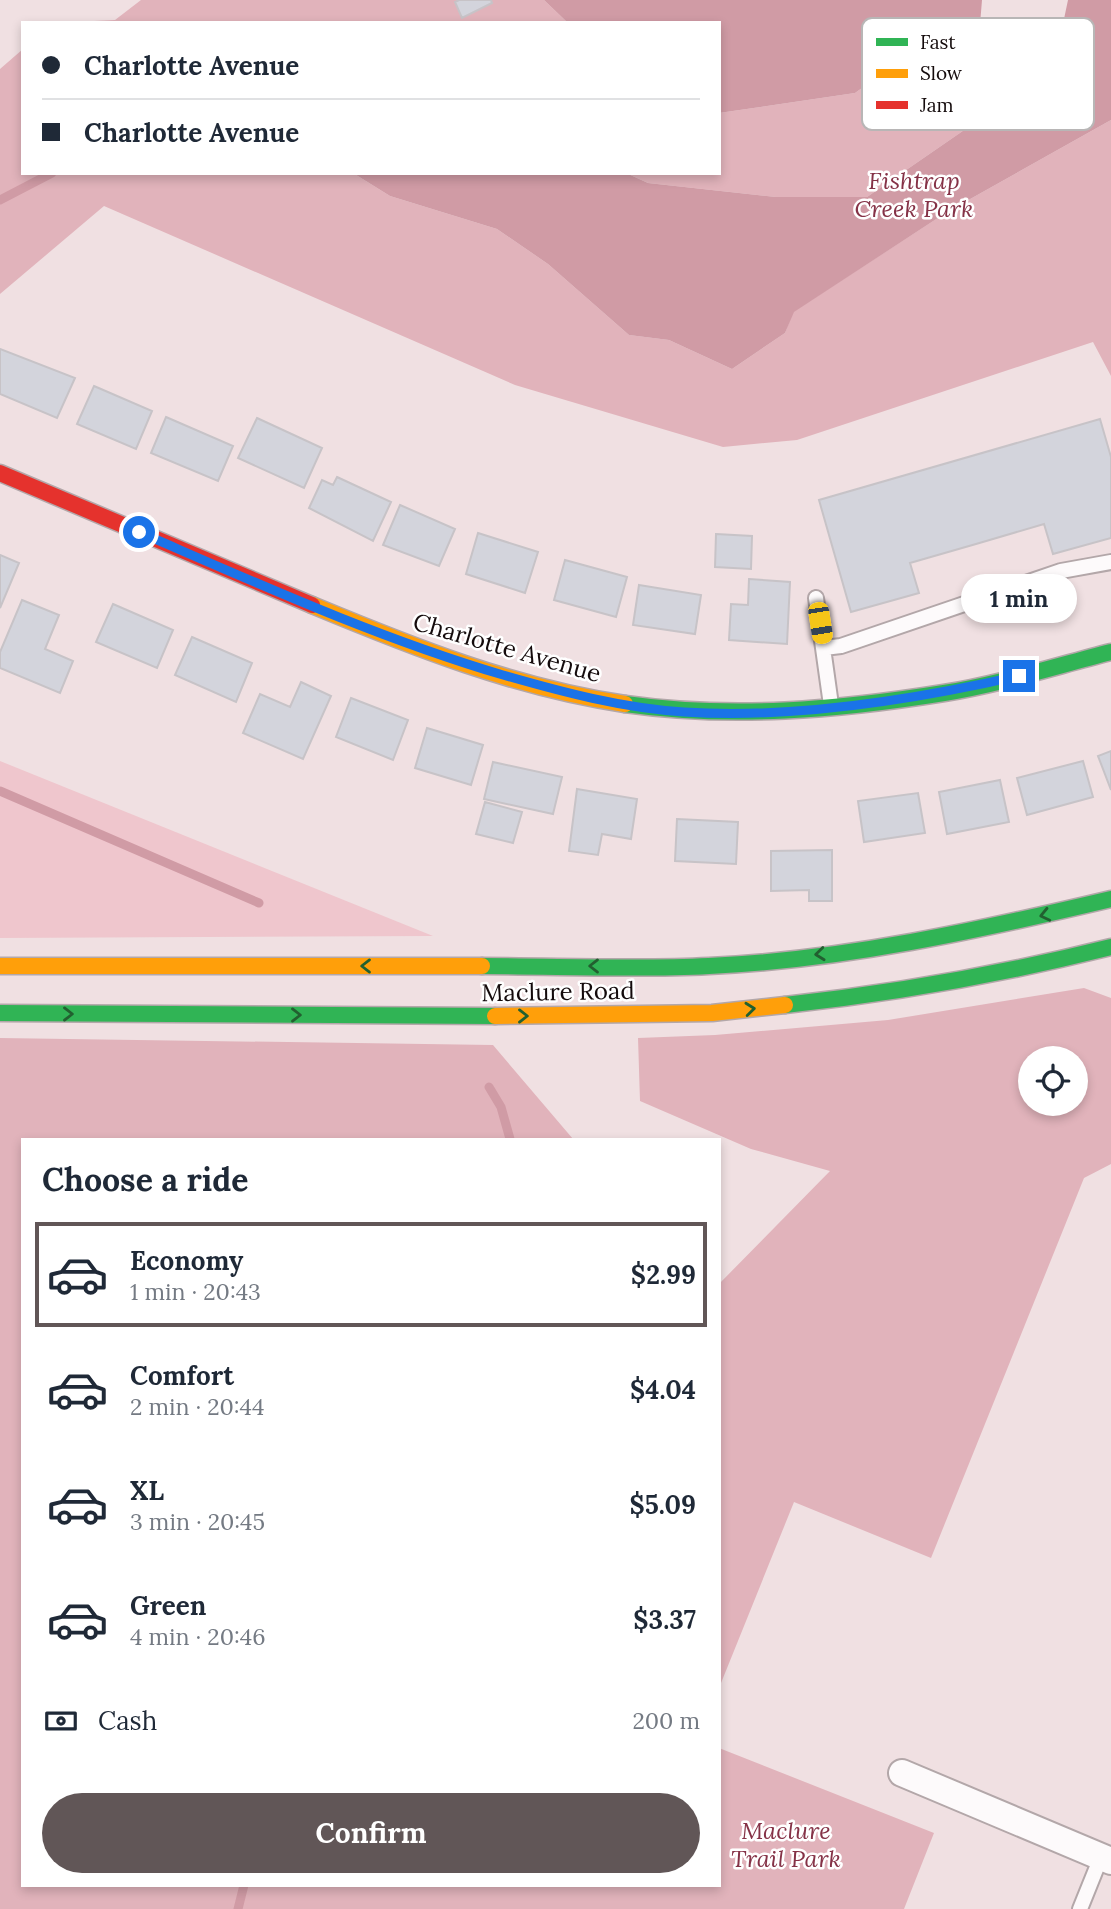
<!DOCTYPE html>
<meta charset="utf-8">
<style>
:root{--surface:#fff;--page:#f2f2f3;--text:#1f2937;--muted:#747a83;--line:#e0e1e3;--accent:#615657}
body{margin:0;font-family:Lora,serif;background:var(--page);color:var(--text);height:100vh;display:flex;flex-direction:column;font-size:26px;white-space:nowrap}
*{box-sizing:border-box;margin:0}
p{font-size:23px;color:var(--muted)}
.icon{flex:none;width:38px;height:38px;fill:none;stroke:currentColor;stroke-width:2;stroke-linecap:round;stroke-linejoin:round}
.map{position:relative;flex:1;overflow:hidden}
.panel{position:absolute;left:21px;top:1138px;width:700px;height:749px;display:flex;flex-direction:column;background:var(--surface);border-radius:0px;box-shadow:0 4px 10px #0003}
.panel>*{flex:none}
.banner{position:absolute;left:21px;top:21px;width:700px;height:154px;border-radius:0px;box-shadow:0 4px 10px #0003;display:grid;align-content:center;height:154px;padding:0 21px;background:var(--surface)}
.fabs{position:absolute;left:1018px;top:1046px;display:grid;gap:14px}
.fabs a{display:grid;place-items:center;width:70px;height:70px;border-radius:50%;background:var(--surface);box-shadow:0 4px 10px #0003;font-size:35px}
.end{position:absolute;width:32px;height:32px;margin:-16px;border:9px solid #1a73e8;background:#fff;box-shadow:0 0 0 4px #fff}
.from{border-radius:50%}
.bubble{position:absolute;height:49px;border-radius:24px;background:var(--surface);box-shadow:0 4px 10px #0003;font-size:23px;font-weight:700;line-height:49px;text-align:center}
.car{position:absolute;width:21px;height:42px;margin:-21px -10px;border-radius:9px;box-shadow:0 0 5px 2px #0007;background:linear-gradient(#f5c518 24%,#345 0 40%,#f5c518 0 76%,#345 0 86%,#f5c518 0)}
.banner b{display:flex;align-items:center;gap:24px;height:66px;font-size:26px}
.banner b+b{border-top:2px solid var(--line)}
.banner i{width:18px;height:18px;background:var(--text)}
ul{padding:0;list-style:none}
li{display:flex;align-items:center;gap:21px;height:105px;margin:0 14px 10px;padding:0 7px;border:4px solid transparent;border-radius:0px}
li div{flex:1}
li b{display:block;font-size:26px}
li em{font-style:normal;font-weight:700}
li.active{border-color:var(--accent)}
li>.icon{width:63px;height:63px;stroke-width:1.5}
h2{padding:0 21px;font-size:32px;line-height:84px}
.pay{display:flex;align-items:center;gap:18px;height:77px;padding:0 21px;font-size:26px}
.pay p{margin-inline-start:auto}
.primary-button{display:flex;gap:14px;margin-top:auto;padding:14px 21px}
.primary-button a{flex:1;height:80px;border-radius:42px;background:var(--accent);color:#fff;font-size:28px;font-weight:700;line-height:80px;text-align:center}
.map>svg:first-child{display:block}
.green{fill:#efc6cd}
.forest{fill:#e1b3bb;fill-rule:evenodd}
.water{fill:#d09ba5}
.lines{fill:none;stroke-linecap:round;stroke-linejoin:round}
.stream{stroke:#d09ba5;stroke-width:9}
.building{fill:#d3d4dc;stroke:#c7c3c7;stroke-width:2}
.lane-casing{stroke:#b3a7a9;stroke-width:18}
.street-casing{stroke:#b3a7a9;stroke-width:30}
.fast-casing{stroke:#b3a7a9;stroke-width:19}
.slow-casing{stroke:#b3a7a9;stroke-width:19}
.jam-casing{stroke:#b3a7a9;stroke-width:19}
.lane{stroke:#fdfafb;stroke-width:14}
.street{stroke:#fdfafb;stroke-width:26}
.fast{stroke:#30b455;stroke-width:16}
.slow{stroke:#ff9f0a;stroke-width:16}
.jam{stroke:#e5322d;stroke-width:16}
.oneway{stroke:#226030}
.route{stroke:#1a73e8;stroke-width:9}
.labels{text-anchor:middle;stroke-width:5;stroke-linejoin:round;paint-order:stroke}
.park-label{font-size:24px;font-style:italic;fill:#853247;stroke:#fff}
.street-label{font-size:24px;fill:#140b0c;stroke:#fff}
.key{fill:#fff;stroke:#b8b6b6;stroke-width:2}
.key-label{font-size:19px;fill:#140b0c}
</style>
<div class="map">
<svg width="1111" height="1909" viewBox="0 0 1111 1909">
<rect width="100%" height="100%" fill="#f0e0e2"/>
<path class="green" d="M0,761L433,936L0,938Z"/>
<path class="forest" d="M141,0H544L568,23H52L115,20Z
M23,49V173H353L390,196L497,229L548,264L629,335L669,340L732,369L785,333L793,312L947,212L1111,120V376L1093,342L797,440L723,447L515,385L104,206L0,294V69Z
M901,60L961,67L979,94L970,126L867,197H776L648,183L626,173H719V113L855,93Z
M1084,988L1111,998V1164L1084,1178L931,1558L794,1502L719,1688V1284L830,1171L751,1149L640,1101L638,1038L715,1035L888,1020ZM1031,1059H1076V1104H1031Z
M0,1038L493,1045L573,1139H23V1885H719V1748L934,1833L904,1909H0Z"/>
<path class="water" d="M544,0H982L978,49L1026,61L1060,38L1068,0H1111V120L947,212L794,312L785,333L732,369L669,340L629,335L548,264L497,229L390,196L353,173H626L648,183L776,197H867L970,126L979,94L961,67L901,60L855,93L719,113V23H568Z"/>
<g class="lines">
<path class="stream" d="M0,200L52,173
M0,791L259,903
M489,1087L501,1107L510,1139
M238,1909L244,1885"/>
</g>
<path class="building" d="M459,0H491L492,3L462,18L455,2Z
M0,349L75,378L57,418L0,394Z
M94,386L152,411L136,449L77,424Z
M166,417L233,446L218,481L151,453Z
M257,418L322,448L304,488L238,458Z
M1100,419L1111,457V538L1053,554L1044,524L976,544L910,563L919,593L851,612L819,500Z
M337,477L391,502L373,541L309,508L322,480L333,485Z
M400,505L455,529L439,566L383,545Z
M478,533L538,552L525,593L466,574Z
M716,534L752,536L751,569L715,567Z
M0,555L19,563L0,608Z
M565,560L627,577L616,617L554,600Z
M749,579L790,582L787,644L729,640L731,604L748,605Z
M639,585L701,595L695,634L633,625Z
M22,600L59,615L45,649L73,661L60,693L0,668V652Z
M113,604L173,630L157,668L96,642Z
M192,637L252,663L236,702L175,675Z
M301,682L331,696L303,759L243,733L260,694L290,707Z
M351,698L408,720L393,760L336,737Z
M427,728L483,745L471,785L415,768Z
M1111,751V790L1098,756Z
M1083,761L1093,797L1027,815L1017,778Z
M493,762L562,777L553,814L484,799Z
M1000,780L1009,822L947,834L939,792Z
M577,789L637,799L631,839L602,834L598,855L569,851Z
M918,793L925,833L864,842L858,801Z
M485,802L522,812L513,843L476,834Z
M677,819L738,822L736,864L675,861Z
M832,850V901H809V890L771,891V851Z"/>
<g class="lines">
<g class="lane-casing">
<path id="lane" d="M816,598L831,705
M824,648L841,646L1061,571L1111,562
M1080,1909L1101,1857"/>
</g>
<g class="street-casing">
<path id="street" d="M902,1773L1111,1861"/>
</g>
<g class="fast-casing">
<path id="fast" d="M625,704C732,719 838,710 944,693C1000,684 1056,666 1111,652
M482,966C557,966 634,970 709,966C844,960 980,930 1111,899
M785,1005C896,993 1003,974 1111,947
M0,1013L495,1016"/>
</g>
<g class="slow-casing">
<path id="slow" d="M312,605C413,647 516,688 625,704
M0,966H482
M495,1016L712,1013L785,1005"/>
</g>
<g class="jam-casing">
<path id="jam" d="M0,473L312,605"/>
</g>
<use href="#lane" class="lane"/>
<use href="#street" class="street"/>
<use href="#fast" class="fast"/>
<use href="#slow" class="slow"/>
<use href="#jam" class="jam"/>
</g>
<defs><path id="oneway-chevron" d="M-2-3.5L2.5 0L-2 3.5" fill="none" stroke-width="1.6" stroke-linecap="round" stroke-linejoin="round" transform="scale(1.75)"/></defs>
<g class="oneway">
<use href="#oneway-chevron" transform="translate(1045 915) rotate(167)"/>
<use href="#oneway-chevron" transform="translate(820 954) rotate(174)"/>
<use href="#oneway-chevron" transform="translate(366 966) rotate(-180)"/>
<use href="#oneway-chevron" transform="translate(594 966) rotate(180)"/>
<use href="#oneway-chevron" transform="translate(750 1009) rotate(-6)"/>
<use href="#oneway-chevron" transform="translate(68 1014)"/>
<use href="#oneway-chevron" transform="translate(296 1015)"/>
<use href="#oneway-chevron" transform="translate(523 1016)"/>
</g>
<g class="lines">
<path class="route" d="M139,532C259,584 378,638 503,675C562,692 622,708 684,712C792,719 914,700 1019,676"/>
</g>
<g class="labels">
<g class="park-label">
<text x="914" y="189">Fishtrap<tspan x="914" dy="28">Creek Park</tspan></text>
<text x="786" y="1839">Maclure<tspan x="786" dy="28">Trail Park</tspan></text>
</g>
<g class="street-label">
<text transform="translate(507 648) rotate(16)" y="8">Charlotte Avenue</text>
<text transform="translate(558 992) rotate(-1)" y="8">Maclure Road</text>
</g>
</g>
<rect x="862" y="18" width="232" height="112" rx="10" class="key"/>
<rect x="876" y="38" width="32" height="8" fill="#30b455"/>
<rect x="876" y="69" width="32" height="9" fill="#ff9f0a"/>
<rect x="876" y="101" width="32" height="8" fill="#e5322d"/>
<g class="key-label">
<text x="920" y="49">Fast</text>
<text x="920" y="80">Slow</text>
<text x="920" y="112">Jam</text>
</g>
</svg>
<div class="fabs">
<a><svg class="icon" aria-label="locate" viewBox="0 0 24 24"><circle cx="12" cy="12" r="6"/><path d="M12 2v4M12 18v4M2 12h4M18 12h4"/></svg></a>
</div>
<i class="end from" style="left:139px;top:532px"></i>
<i class="end" style="left:1019px;top:676px"></i>
<div class="bubble" style="left:961px;top:574px;width:116px">1 min</div>
<i class="car" style="left:820px;top:623px;rotate:171deg"></i>
<div class="banner">
<b><i class="from"></i>Charlotte Avenue</b>
<b><i></i>Charlotte Avenue</b>
</div>
<section class="panel">
<h2>Choose a ride</h2>
<ul>
<li class="active"><svg class="icon" aria-label="car" viewBox="0 0 24 24"><path d="M5 17H2v-5l4-1 3-4h7l3 4 3 1v5h-3M9 17h6M6 11h13"/><circle cx="7" cy="17" r="2"/><circle cx="17" cy="17" r="2"/></svg><div><b>Economy</b><p>1 min · 20:43</p></div><em>$2.99</em></li>
<li><svg class="icon" aria-label="car" viewBox="0 0 24 24"><path d="M5 17H2v-5l4-1 3-4h7l3 4 3 1v5h-3M9 17h6M6 11h13"/><circle cx="7" cy="17" r="2"/><circle cx="17" cy="17" r="2"/></svg><div><b>Comfort</b><p>2 min · 20:44</p></div><em>$4.04</em></li>
<li><svg class="icon" aria-label="car" viewBox="0 0 24 24"><path d="M5 17H2v-5l4-1 3-4h7l3 4 3 1v5h-3M9 17h6M6 11h13"/><circle cx="7" cy="17" r="2"/><circle cx="17" cy="17" r="2"/></svg><div><b>XL</b><p>3 min · 20:45</p></div><em>$5.09</em></li>
<li><svg class="icon" aria-label="car" viewBox="0 0 24 24"><path d="M5 17H2v-5l4-1 3-4h7l3 4 3 1v5h-3M9 17h6M6 11h13"/><circle cx="7" cy="17" r="2"/><circle cx="17" cy="17" r="2"/></svg><div><b>Green</b><p>4 min · 20:46</p></div><em>$3.37</em></li>
</ul>
<div class="pay"><svg class="icon" aria-label="cash" viewBox="0 0 24 24"><path d="M3 7h18v10H3z"/><circle cx="12" cy="12" r="2"/></svg>Cash<p>200 m</p></div>
<div class="primary-button"><a>Confirm</a></div>
</section>
</div>
